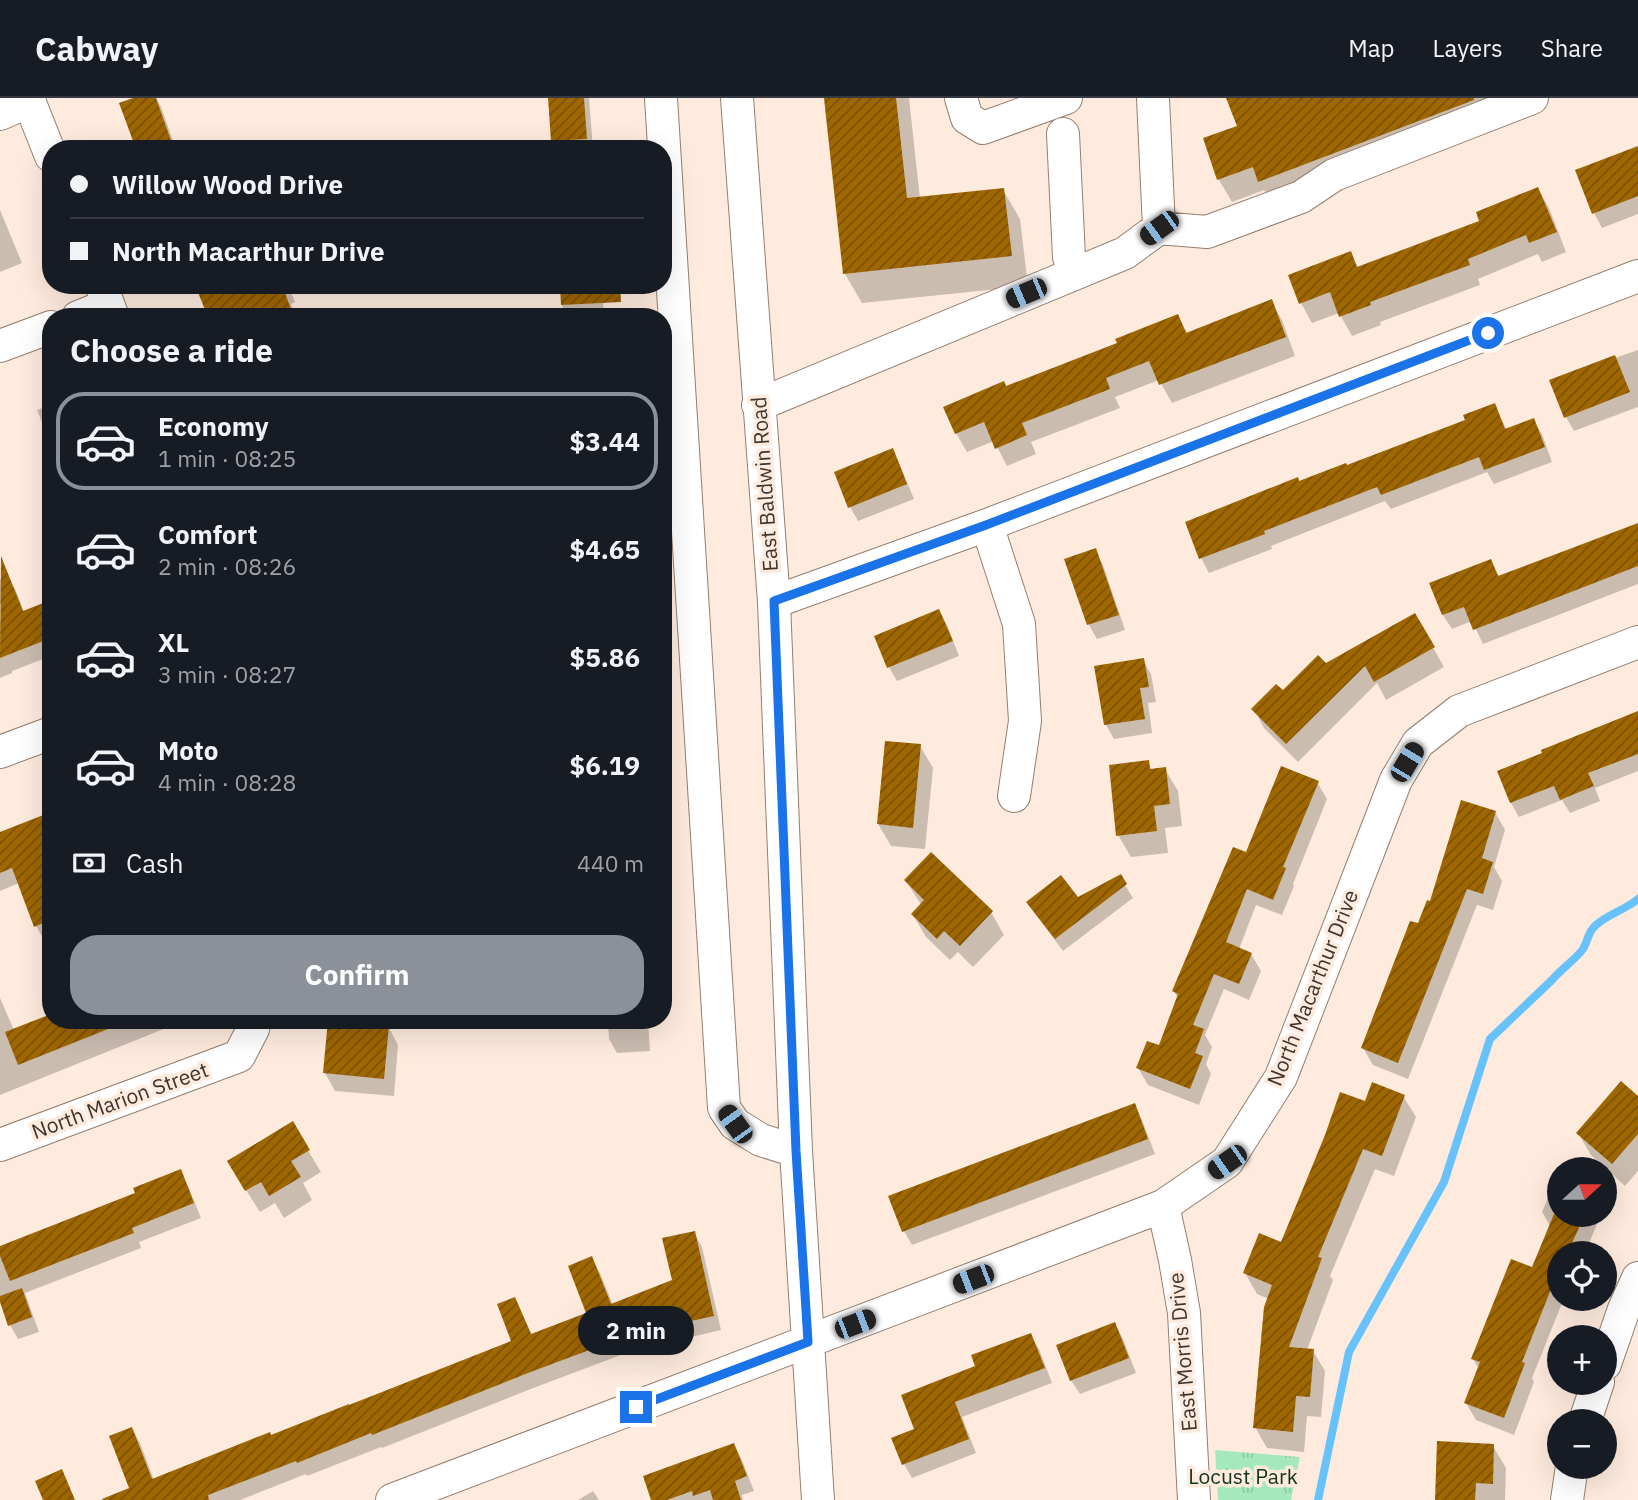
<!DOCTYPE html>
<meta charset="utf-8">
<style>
:root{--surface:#171b24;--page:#242831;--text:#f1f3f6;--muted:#9ea1a6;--line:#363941;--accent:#8c9099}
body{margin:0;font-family:"IBM Plex Sans",sans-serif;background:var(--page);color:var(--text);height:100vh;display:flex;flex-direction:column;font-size:26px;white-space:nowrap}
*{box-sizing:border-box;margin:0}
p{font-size:23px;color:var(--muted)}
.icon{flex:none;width:38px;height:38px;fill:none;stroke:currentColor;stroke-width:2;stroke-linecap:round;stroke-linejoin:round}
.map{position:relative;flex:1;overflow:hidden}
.details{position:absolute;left:42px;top:210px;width:630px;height:721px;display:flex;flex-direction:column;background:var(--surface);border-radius:28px;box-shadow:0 7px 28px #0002}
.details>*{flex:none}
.top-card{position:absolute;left:42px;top:42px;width:630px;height:154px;border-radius:28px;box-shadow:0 7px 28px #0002;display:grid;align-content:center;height:154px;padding:0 28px;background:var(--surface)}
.needle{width:46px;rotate:69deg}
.tools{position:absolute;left:1547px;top:1059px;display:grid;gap:14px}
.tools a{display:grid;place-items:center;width:70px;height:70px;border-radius:50%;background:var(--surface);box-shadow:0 7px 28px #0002;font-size:35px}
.end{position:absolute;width:32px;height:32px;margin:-16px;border:9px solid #1a73e8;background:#fff;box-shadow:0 0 0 4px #fff}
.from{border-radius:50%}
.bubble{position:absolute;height:49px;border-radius:24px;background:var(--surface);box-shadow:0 7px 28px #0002;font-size:23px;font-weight:800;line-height:49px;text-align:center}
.car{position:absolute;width:21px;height:42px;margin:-21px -10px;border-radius:9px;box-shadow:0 0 5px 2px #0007;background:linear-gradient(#222 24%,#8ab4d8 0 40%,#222 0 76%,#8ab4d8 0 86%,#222 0)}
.top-card b{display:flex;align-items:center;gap:24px;height:66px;font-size:26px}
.top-card b+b{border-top:2px solid var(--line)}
.top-card i{width:18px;height:18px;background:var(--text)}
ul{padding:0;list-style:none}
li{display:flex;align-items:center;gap:21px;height:98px;margin:0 14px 10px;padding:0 14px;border:4px solid transparent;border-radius:28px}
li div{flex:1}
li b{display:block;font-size:26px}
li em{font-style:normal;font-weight:800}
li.active{border-color:var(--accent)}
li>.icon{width:63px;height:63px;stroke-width:1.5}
h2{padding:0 28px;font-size:32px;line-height:84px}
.pay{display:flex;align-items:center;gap:18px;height:77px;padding:0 28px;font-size:26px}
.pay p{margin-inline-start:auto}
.button{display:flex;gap:14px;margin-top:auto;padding:14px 28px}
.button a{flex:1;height:80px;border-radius:28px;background:var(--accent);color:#fff;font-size:28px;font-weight:800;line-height:80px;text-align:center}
header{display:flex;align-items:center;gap:42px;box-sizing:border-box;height:98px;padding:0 35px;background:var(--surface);border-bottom:2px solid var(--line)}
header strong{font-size:33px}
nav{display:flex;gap:38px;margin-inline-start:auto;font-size:24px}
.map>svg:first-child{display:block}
.grass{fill:url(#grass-tufts)}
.shadow{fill:#0003}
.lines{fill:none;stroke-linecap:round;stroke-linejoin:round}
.stream{stroke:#67c1fb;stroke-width:8}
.building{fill:url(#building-hatch)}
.minor-casing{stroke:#947f6f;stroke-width:34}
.minor{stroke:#fff;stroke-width:32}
.route{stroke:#1a73e8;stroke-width:9}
.labels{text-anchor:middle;stroke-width:7;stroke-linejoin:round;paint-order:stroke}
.street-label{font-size:21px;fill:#3e352e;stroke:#feebdd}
.park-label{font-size:21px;fill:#0f351e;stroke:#feebdd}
</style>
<header>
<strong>Cabway</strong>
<nav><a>Map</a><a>Layers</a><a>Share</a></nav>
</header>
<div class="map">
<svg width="1638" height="1402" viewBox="0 0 1638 1402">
<defs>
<pattern id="grass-tufts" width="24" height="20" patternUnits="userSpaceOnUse" patternTransform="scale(1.75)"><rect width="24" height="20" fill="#a5e9bb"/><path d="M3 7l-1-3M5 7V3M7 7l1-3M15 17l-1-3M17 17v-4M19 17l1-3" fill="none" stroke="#8fc8a1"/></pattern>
<pattern id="building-hatch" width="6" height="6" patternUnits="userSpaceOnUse" patternTransform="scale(1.75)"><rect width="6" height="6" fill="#9f6700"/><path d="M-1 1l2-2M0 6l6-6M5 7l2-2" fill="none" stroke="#7c5104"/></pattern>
</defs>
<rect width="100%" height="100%" fill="#feebdd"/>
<path class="grass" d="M1215,1352L1300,1359L1291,1402H1218Z"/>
<path class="shadow" d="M138,0H156L161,9L176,51H137Z
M550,0H589L593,51H553Z
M825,0H909L920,101L1003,92L1020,121L1028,188L862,205L845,176Z
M1228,0H1550L1272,105L1264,92L1232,104L1219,82L1205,41L1239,29Z
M1638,49V116L1602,130L1594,115L1578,73Z
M1538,91L1549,110L1566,154L1542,164L1538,156L1478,181L1480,187L1380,224L1381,227L1352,238L1339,215L1312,225L1301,205L1290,178L1350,156L1359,171L1482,124Z
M0,112L22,165L0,174Z
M197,187H288L295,204L291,206L296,219H210Z
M561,187H602L604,219H563Z
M1271,204L1282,222L1295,258L1172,305L1159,282L1115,299L1120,310L1031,344L1036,356L1007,368L994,343L967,354L956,335L1006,290L1119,246L1178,218L1188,236Z
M1638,252V309L1574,333L1566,319L1615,260Z
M51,307V347L37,312Z
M1494,307L1507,332L1533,322L1542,336L1552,364L1494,386L1487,374L1391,411L1385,403L1271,448L1272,451L1209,475L1201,460L1299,385L1346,369L1467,323Z
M892,352L900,367L914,401L858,423L850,409Z
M1638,427V486L1483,546L1472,523L1452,531L1443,517L1432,486L1491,463L1500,480Z
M1095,453L1103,467L1125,532L1097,541L1089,527L1066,462Z
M8,479L16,493L24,514L51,504V558L12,573V575L0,580V525L7,522L0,505V482Z
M939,513L947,527L959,558L897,583L889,569Z
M1415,517L1444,569L1386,602L1377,585L1298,664L1264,630L1254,611L1283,595L1326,567Z
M1143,562L1151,576L1156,604L1148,605L1152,635L1114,641L1106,627L1096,570Z
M1638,615V673L1595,690L1600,703L1570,715L1562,702L1519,719L1511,705L1499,674Z
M920,648L933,670L925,751L891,748L878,726Z
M1148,664L1152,672L1165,671L1178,693L1182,728L1165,730L1168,755L1131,759L1118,737Z
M1317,684L1327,701L1293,786L1294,788L1282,817L1256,807L1239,851L1251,856L1261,873L1249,902L1224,891L1205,937L1212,949L1206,966L1211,976L1199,1007L1148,987L1138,970L1160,950L1178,901L1174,893L1247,756Z
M1495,714L1505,732L1494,769L1502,783L1493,812L1477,807L1408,981L1373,967L1363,950L1419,828L1431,805Z
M0,739L51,782V840L44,842L36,828L19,785L0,793Z
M1120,779L1133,800L1063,853L1036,817L1028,804L1078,801Z
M906,783L991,814L1004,837L973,869L958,854L950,862L926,839L913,817L922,808Z
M0,900L14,932L51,922H174L176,926L0,997Z
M330,922H379V928H388L398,947L394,998L335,993L325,975Z
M608,922H648L650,953L617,955L609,941Z
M1403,998L1416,1019L1394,1078L1375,1071L1330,1178L1333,1182L1307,1252L1313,1253L1325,1273L1321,1319L1307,1318L1304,1354L1267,1350L1255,1329L1269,1201L1257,1196L1245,1175L1282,1146L1366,1005Z
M1638,1001V1073L1625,1088L1591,1057L1578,1035Z
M1134,1007L1142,1022L1155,1056L912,1147L904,1133Z
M292,1026L321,1074L303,1085L312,1102L284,1120L275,1105L260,1114L242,1086Z
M180,1074L188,1088L201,1120L139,1144L141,1150L25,1195L39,1234L18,1241L10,1227L0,1199V1150L138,1096Z
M1558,1076L1559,1116H1601L1585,1155H1559V1200H1564L1532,1280L1534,1284L1514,1337L1476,1322L1466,1305L1479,1271L1473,1261L1533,1172L1551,1129L1542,1114Z
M694,1135L702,1149L721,1232L691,1239L687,1232L536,1289L382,1350L381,1349L307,1378L306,1376L240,1402H105L132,1391V1331L140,1345L154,1382L514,1244L515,1201L532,1237L588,1216L591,1160L600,1175L613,1207L674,1183Z
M1115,1226L1123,1241L1136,1275L1080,1296L1071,1282Z
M1030,1237L1039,1251L1052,1285L962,1319L976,1355L912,1380L904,1366L916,1332L978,1269Z
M734,1347L742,1362L754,1393L742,1397L743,1402H653Z
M1493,1348L1506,1370L1505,1402H1437Z
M593,1393L599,1402H578Z"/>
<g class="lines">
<path class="stream" d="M1318,1402L1349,1254L1444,1084L1490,941L1552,882C1561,871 1575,862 1583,851C1588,843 1588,833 1596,827C1608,816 1625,812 1638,801"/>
</g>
<path class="building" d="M133,0H156L174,51H136L119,5Z
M548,0H584L587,41L551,43Z
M824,0H896L907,100L1004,90L1012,158L843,176Z
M1226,0H1474V2L1258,84L1253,69L1217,82L1203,40L1237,28Z
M1638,48V98L1592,116L1575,72Z
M1538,89L1557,134L1529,145L1526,137L1468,161L1470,167L1370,204L1371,207L1339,219L1330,194L1299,206L1288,177L1351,153L1357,169L1479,123L1476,114Z
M195,187H282L294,219H208Z
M560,187H620L621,204L561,207Z
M1272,201L1286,239L1159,287L1149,263L1106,280L1110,291L1022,325L1027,337L995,351L984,324L955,336L943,309L1004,283L1006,288L1117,245L1115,241L1178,216L1186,235Z
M1615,257L1630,294L1564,320L1549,282Z
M1495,305L1505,331L1534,320L1545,349L1484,372L1479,359L1381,397L1377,389L1264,433L1265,436L1199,461L1185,424L1298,379L1299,383L1346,365L1347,367L1465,322L1463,317Z
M893,350L907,386L848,410L834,374Z
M1638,425V468L1473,532L1464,509L1442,517L1429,485L1491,461L1498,478Z
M1096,450L1119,517L1087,527L1064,461Z
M1,458L23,513L51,502V540L0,560Z
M939,511L953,543L887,570L874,538Z
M1415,515L1435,549L1374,584L1365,568L1286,646L1251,611L1276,586L1283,592L1318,557L1326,565Z
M1144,560L1149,589L1140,590L1145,621L1104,627L1094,568Z
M1638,613V656L1588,675L1594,688L1560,702L1554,688L1510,705L1497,673L1542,655L1541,652Z
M885,643L921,646L913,730L877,726Z
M1149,662L1150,671L1166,669L1170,706L1154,708L1157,733L1116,738L1109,667Z
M1281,668L1319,683L1283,769L1286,770L1273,802L1247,791L1226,844L1252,855L1239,886L1214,876L1193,927L1204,931L1195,955L1203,958L1190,991L1136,970L1147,943L1159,947L1178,896L1172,893L1233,749L1246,754Z
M1461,702L1496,713L1482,760L1493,764L1483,796L1467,791L1398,965L1361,950L1410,823L1418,825L1427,802L1430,803Z
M51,714V822L34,829L12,770L0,775V734Z
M931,754L993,813L960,848L944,833L937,841L911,816L924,802L904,782Z
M1121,776L1127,786L1055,841L1026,804L1061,777L1078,799Z
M51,916V922L128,923L18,967L5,934Z
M328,922H368V925L389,927L384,981L323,975Z
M1621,983L1638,998V1036L1612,1066L1576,1035Z
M1372,984L1405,997L1382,1058L1363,1051L1318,1159L1322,1160L1289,1249L1314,1251L1310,1299L1296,1298L1293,1334L1253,1330L1264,1209L1272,1187L1243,1175L1259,1135L1281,1144L1325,1037L1340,994L1365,1003Z
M1135,1005L1148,1041L902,1134L888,1098Z
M293,1023L310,1052L291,1063L301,1079L269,1098L261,1084L245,1093L227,1063Z
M181,1071L194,1105L132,1130L134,1135L10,1183L0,1158V1148L135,1095L133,1090Z
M1554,1116H1585L1569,1152L1567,1151L1566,1155H1559V1171L1522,1264L1525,1265L1504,1320L1464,1305L1480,1264L1471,1261L1511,1161L1532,1169Z
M695,1133L714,1218L682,1225L680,1218L528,1275L372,1337L371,1335L297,1365L296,1363L208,1397L209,1402H103L102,1401L129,1390L109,1338L132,1329L152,1381L270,1334L271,1337L349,1306V1307L511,1243L497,1206L515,1199L531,1236L586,1215L568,1168L592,1158L611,1206L672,1182L662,1140Z
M22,1190L32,1219L8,1228L0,1204V1198Z
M1115,1224L1129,1260L1070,1283L1056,1247Z
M1031,1235L1045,1270L955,1304L969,1341L902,1367L891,1340L914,1331L901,1297L975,1268L971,1257Z
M1437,1343L1494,1346L1493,1386L1476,1385L1475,1402H1435Z
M734,1345L747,1378L735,1383L741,1402H713L710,1392L693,1398L692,1393L667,1402H651L643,1378Z
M62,1371L75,1402H43L35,1383Z"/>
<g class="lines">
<g class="minor-casing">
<path id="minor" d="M28,0L51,58
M661,0L724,1010L735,1026L761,1042L796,1053
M737,0L774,504L796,1053L818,1402
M961,0L967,20L983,30L1066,0
M1153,0L1159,130
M0,16L30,3
M1063,36L1069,159L1074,175
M101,187L113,219
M78,219L108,207
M0,248L51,229
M758,307L1125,155L1159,130L1207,134L1301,99L1334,77L1532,0
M987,427L1019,526L1025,623L1014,698
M774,504L987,427L1638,178
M0,654L51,635
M0,1047L239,958L253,931L255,922
M1163,1108L1175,1162L1184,1215L1194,1402
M1605,1266L1624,1211L1638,1180
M1585,1323L1598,1284
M392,1402L1163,1108L1227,1064L1281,979L1396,682L1418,645L1459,613L1638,544
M1567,1402L1572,1368"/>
</g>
<use href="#minor" class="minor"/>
</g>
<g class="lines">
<path class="route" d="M636,1309L808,1244L796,1053L774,503L986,427L1488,235"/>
</g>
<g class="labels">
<g class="street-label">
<text transform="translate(765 386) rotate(-94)" y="7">East Baldwin Road</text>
<text transform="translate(1313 890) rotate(-68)" y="7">North Macarthur Drive</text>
<text transform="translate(120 1003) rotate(-20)" y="7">North Marion Street</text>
<text transform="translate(1183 1254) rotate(-95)" y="7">East Morris Drive</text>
</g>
<g class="park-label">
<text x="1243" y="1386">Locust Park</text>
</g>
</g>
</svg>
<div class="tools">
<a><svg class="needle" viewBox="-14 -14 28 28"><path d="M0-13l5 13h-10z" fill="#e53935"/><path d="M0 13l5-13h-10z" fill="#9ea1a6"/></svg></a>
<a><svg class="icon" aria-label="locate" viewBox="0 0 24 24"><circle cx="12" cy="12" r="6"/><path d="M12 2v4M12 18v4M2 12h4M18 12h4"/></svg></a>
<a>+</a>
<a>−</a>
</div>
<i class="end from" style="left:1488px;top:235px"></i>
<i class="end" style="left:636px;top:1309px"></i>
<div class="bubble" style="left:578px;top:1208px;width:116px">2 min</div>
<i class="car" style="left:1159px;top:130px;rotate:234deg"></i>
<i class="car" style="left:1026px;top:195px;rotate:247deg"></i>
<i class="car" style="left:1407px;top:664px;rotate:31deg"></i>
<i class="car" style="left:735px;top:1026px;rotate:324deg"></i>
<i class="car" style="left:1227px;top:1064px;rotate:235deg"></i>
<i class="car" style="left:973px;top:1181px;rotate:249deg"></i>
<i class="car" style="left:855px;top:1226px;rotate:69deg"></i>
<div class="top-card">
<b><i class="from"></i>Willow Wood Drive</b>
<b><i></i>North Macarthur Drive</b>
</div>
<section class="details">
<h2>Choose a ride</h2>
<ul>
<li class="active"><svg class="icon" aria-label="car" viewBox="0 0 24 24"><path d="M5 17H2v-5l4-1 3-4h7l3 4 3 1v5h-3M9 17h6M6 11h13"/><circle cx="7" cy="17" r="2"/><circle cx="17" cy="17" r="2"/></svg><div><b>Economy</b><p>1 min · 08:25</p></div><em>$3.44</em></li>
<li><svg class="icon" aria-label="car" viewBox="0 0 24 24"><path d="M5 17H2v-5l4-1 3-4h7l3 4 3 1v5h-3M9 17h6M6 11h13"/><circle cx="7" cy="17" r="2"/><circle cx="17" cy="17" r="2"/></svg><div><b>Comfort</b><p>2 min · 08:26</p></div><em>$4.65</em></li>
<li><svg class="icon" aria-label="car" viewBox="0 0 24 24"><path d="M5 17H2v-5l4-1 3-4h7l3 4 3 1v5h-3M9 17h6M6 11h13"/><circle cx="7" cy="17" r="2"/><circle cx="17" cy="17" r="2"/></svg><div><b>XL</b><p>3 min · 08:27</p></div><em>$5.86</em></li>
<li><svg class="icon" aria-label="car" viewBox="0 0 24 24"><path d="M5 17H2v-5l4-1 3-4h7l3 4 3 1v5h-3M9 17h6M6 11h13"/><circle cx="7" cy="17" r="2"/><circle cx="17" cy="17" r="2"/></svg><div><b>Moto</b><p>4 min · 08:28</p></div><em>$6.19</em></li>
</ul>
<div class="pay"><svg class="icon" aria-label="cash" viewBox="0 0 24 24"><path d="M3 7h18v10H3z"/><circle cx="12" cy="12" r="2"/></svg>Cash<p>440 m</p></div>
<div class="button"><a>Confirm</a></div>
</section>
</div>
